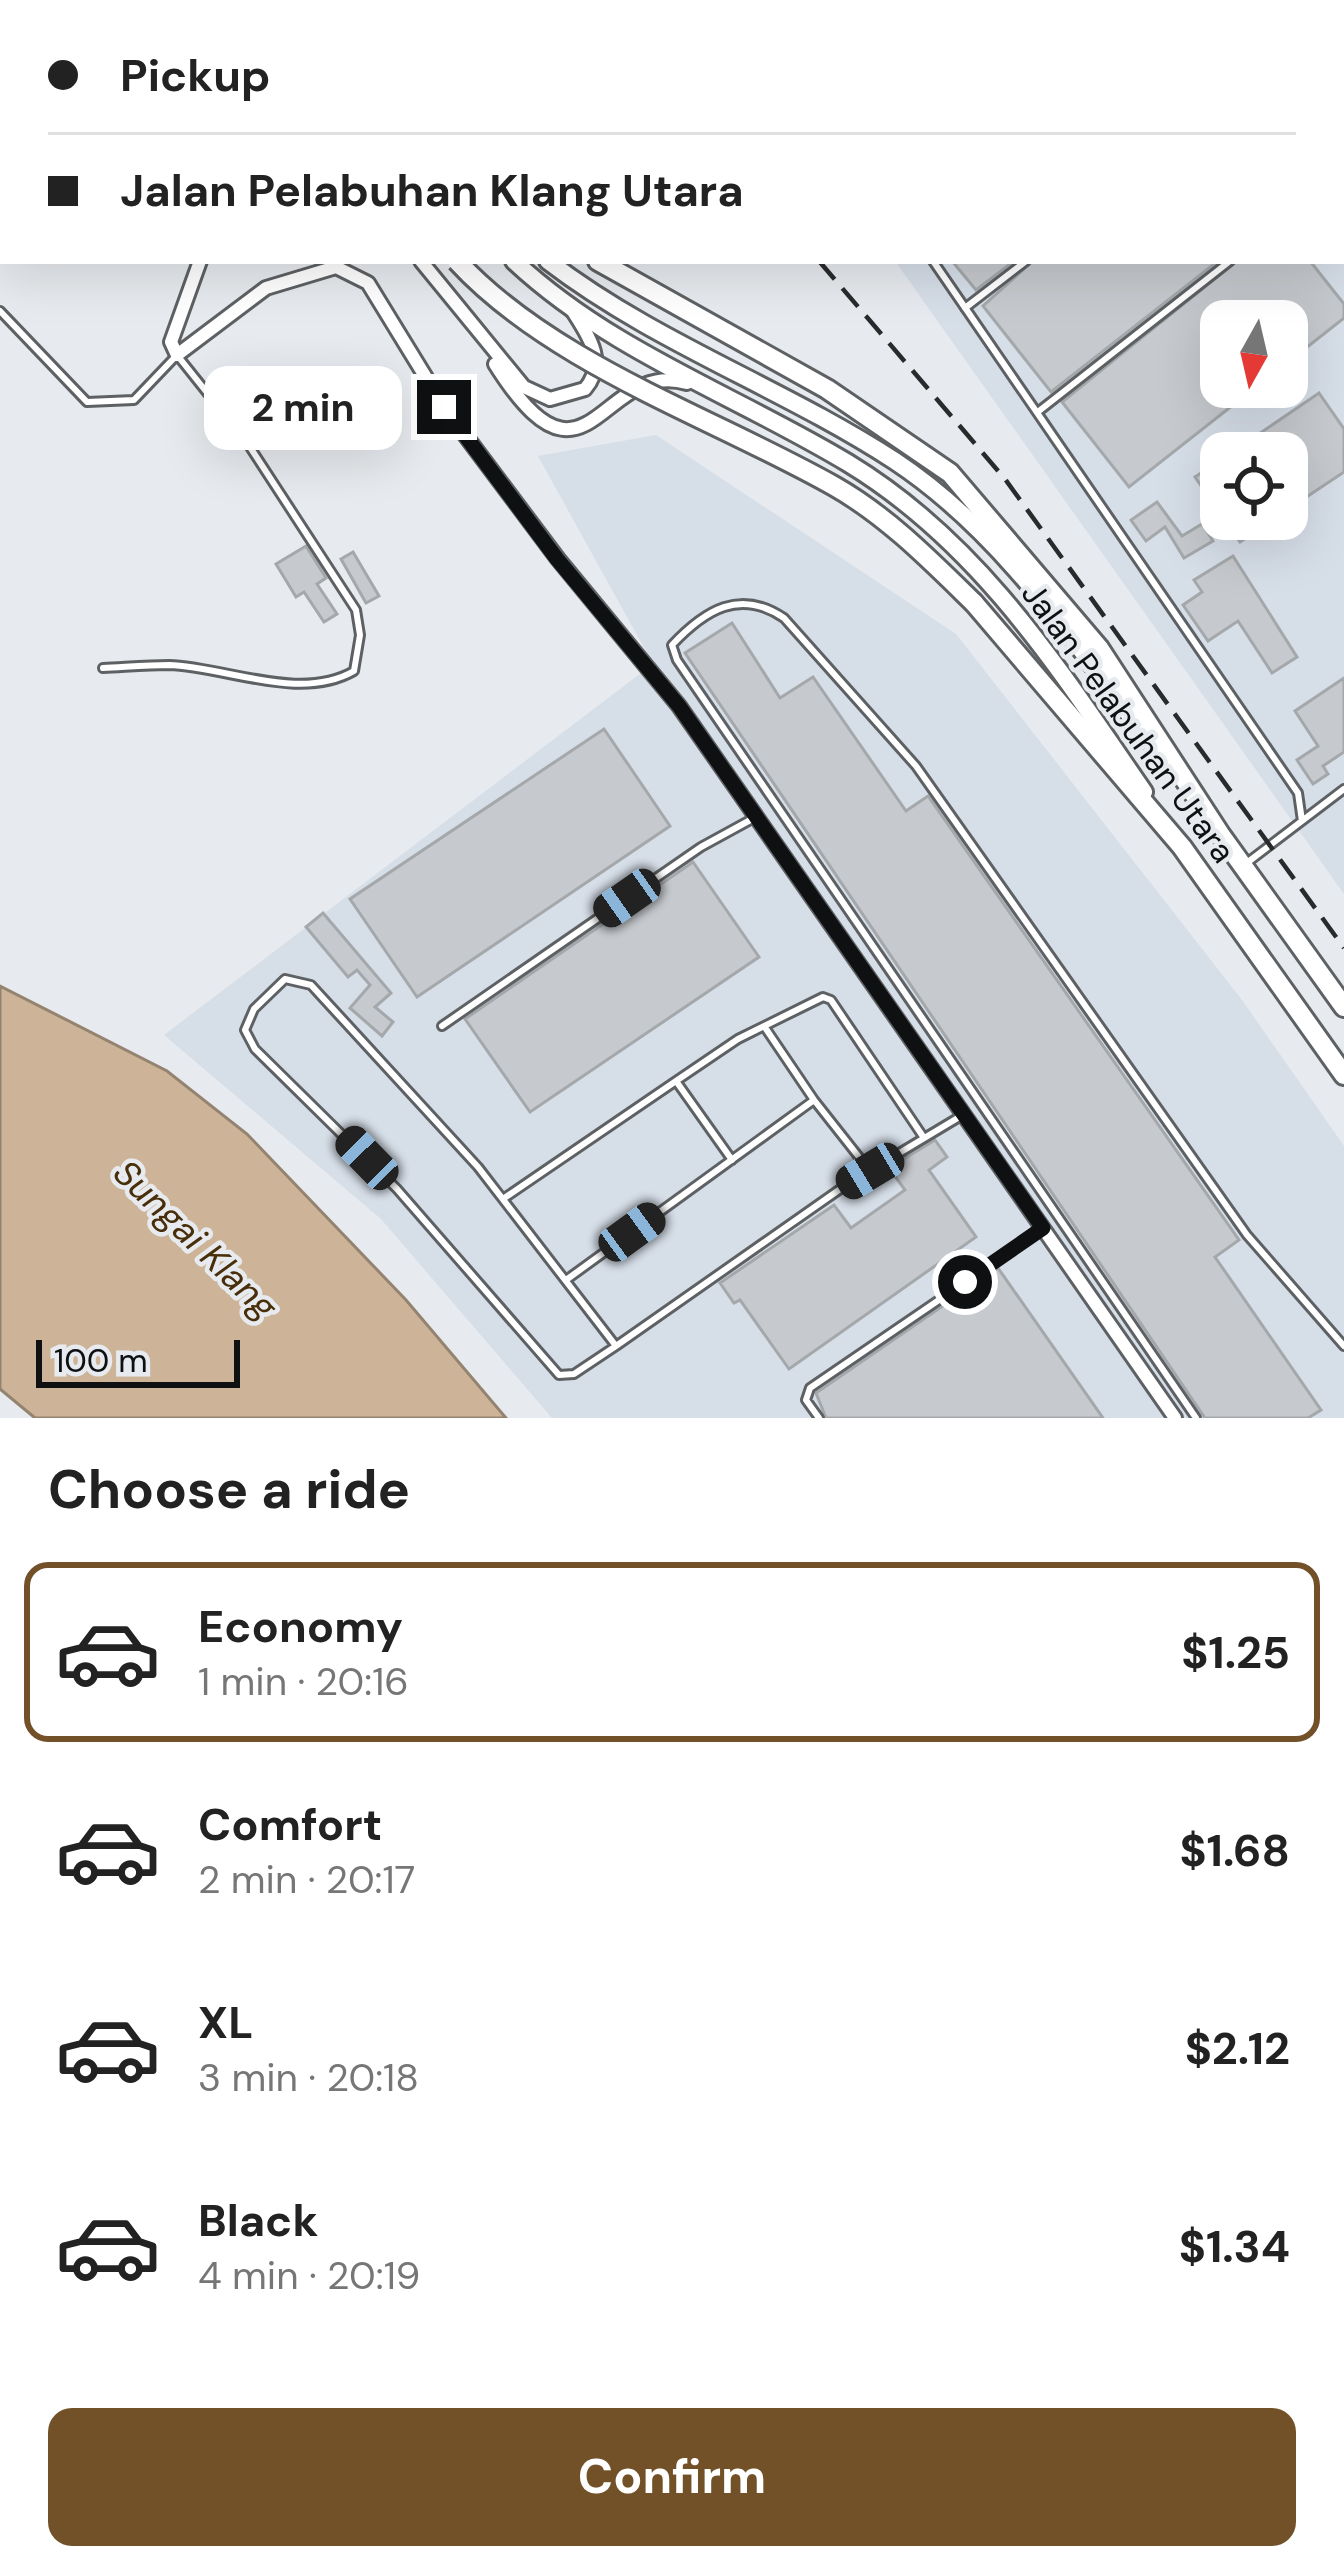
<!DOCTYPE html>
<meta charset="utf-8">
<style>
:root{--surface:#fff;--page:#f6f6f6;--text:#222;--muted:#767676;--line:#e0e0e0;--accent:#725128}
body{margin:0;font-family:"DM Sans",sans-serif;background:var(--page);color:var(--text);height:100vh;display:flex;flex-direction:column;font-size:45px;white-space:nowrap}
*{box-sizing:border-box;margin:0}
p{font-size:39px;color:var(--muted)}
.icon{flex:none;width:66px;height:66px;fill:none;stroke:currentColor;stroke-width:2;stroke-linecap:round;stroke-linejoin:round}
.map{position:relative;height:1418px;overflow:hidden}
.drawer{display:flex;flex-direction:column;background:var(--surface);flex:1}
.drawer>*{flex:none}
.banner{position:absolute;left:0px;top:0px;width:1344px;height:264px;box-shadow:0 12px 48px #0002;display:grid;align-content:center;height:264px;padding:0 48px;background:var(--surface)}
.needle{width:78px;rotate:188deg}
.buttons{position:absolute;left:1200px;top:300px;display:grid;gap:24px}
.buttons a{display:grid;place-items:center;width:108px;height:108px;border-radius:24px;background:var(--surface);box-shadow:0 12px 48px #0002;font-size:60px}
.scale{position:absolute;left:36px;bottom:30px;width:204px;box-sizing:border-box;padding-left:12px;border:6px solid #0f1011;border-top:0;font-size:33px;line-height:42px;white-space:nowrap;color:#0f1011;-webkit-text-stroke:9px #e7eaee;paint-order:stroke}
.end{position:absolute;width:54px;height:54px;margin:-27px;border:15px solid #0f1011;background:#fff;box-shadow:0 0 0 6px #fff}
.from{border-radius:50%}
.bubble{position:absolute;height:84px;border-radius:24px;background:var(--surface);box-shadow:0 12px 48px #0002;font-size:39px;font-weight:700;line-height:84px;text-align:center}
.car{position:absolute;width:36px;height:72px;margin:-36px -18px;border-radius:15px;box-shadow:0 0 9px 3px #0007;background:linear-gradient(#222 24%,#8ab4d8 0 40%,#222 0 76%,#8ab4d8 0 86%,#222 0)}
.banner b{display:flex;align-items:center;gap:42px;height:114px;font-size:45px}
.banner b+b{border-top:3px solid var(--line)}
.banner i{width:30px;height:30px;background:var(--text)}
ul{padding:0;list-style:none}
li{display:flex;align-items:center;gap:36px;height:180px;margin:0 24px 18px;padding:0 24px;border:6px solid transparent;border-radius:24px}
li div{flex:1}
li b{display:block;font-size:45px}
li em{font-style:normal;font-weight:700}
li.current{border-color:var(--accent)}
li>.icon{width:108px;height:108px;stroke-width:1.5}
h2{padding:0 48px;font-size:54px;line-height:144px}
.button{display:flex;gap:24px;margin-top:auto;padding:24px 48px}
.button a{flex:1;height:138px;border-radius:24px;background:var(--accent);color:#fff;font-size:48px;font-weight:700;line-height:138px;text-align:center}
.map>svg:first-child{display:block}
.built{fill:#d6dee8;fill-rule:evenodd}
.water{fill:#cdb498;stroke:#948370;stroke-width:3}
.building{fill:#c6c9cd;stroke:#a5a8ab;stroke-width:3}
.lines{fill:none;stroke-linecap:round;stroke-linejoin:round}
.service-casing{stroke:#5e6164;stroke-width:12}
.minor-casing{stroke:#5e6164;stroke-width:18}
.secondary-casing{stroke:#5e6164;stroke-width:22}
.primary-casing{stroke:#5e6164;stroke-width:24}
.service{stroke:#fff;stroke-width:6}
.minor{stroke:#fff;stroke-width:12}
.secondary{stroke:#fff;stroke-width:16}
.primary{stroke:#fff;stroke-width:18}
.rail{stroke:#292a2b;stroke-width:4.5;stroke-dasharray:24 12;stroke-linecap:butt}
.primary-bridge-casing{stroke:#5e6164;stroke-width:24;stroke-linecap:butt}
.primary-bridge{stroke:#fff;stroke-width:18}
.route{stroke:#0f1011;stroke-width:15}
.labels{text-anchor:middle;stroke-width:9;stroke-linejoin:round;paint-order:stroke}
.street-label{font-size:33px;fill:#0f1011;stroke:#e7eaee}
.water-label{font-size:36px;font-style:italic;fill:#482e09;stroke:#e7eaee}
</style>
<div class="map">
<svg width="1344" height="1418" viewBox="0 0 1344 1418">
<rect width="100%" height="100%" fill="#e7eaee"/>
<path class="built" d="M1341,216L1344,221V894L895,261H1341ZM1221,321H1287V387H1221ZM1221,453H1287V519H1221Z
M656,435L956,634L1242,1000L1344,1146V1418H552L381,1219L164,1035L653,664L538,456Z"/>
<path class="water" d="M0,986L167,1071L247,1134L406,1300L506,1418H35L0,1389Z"/>
<path class="building" d="M952,261H1014L976,290Z
M1033,261H1218L1051,392L983,306Z
M1237,261H1310L1344,304V318L1287,363V321H1221V387H1256L1129,487L1062,402Z
M1319,393L1344,429V472L1287,510V453H1231Z
M1221,460V515L1195,477Z
M1157,502L1182,536L1202,524L1213,541L1184,558L1165,527L1146,541L1131,520Z
M1224,519H1274L1240,542Z
M306,546L326,578L317,584L337,614L324,622L304,592L296,597L276,564Z
M353,552L379,596L366,603L341,559Z
M1233,556L1297,657L1272,673L1238,621L1208,641L1183,605L1202,592L1194,580Z
M732,623L780,698L813,677L906,811L928,796L1239,1240L1215,1257L1321,1410L1308,1418H1205L685,653Z
M1344,678V752L1323,766L1328,774L1313,784L1297,760L1318,746L1295,711Z
M604,729L670,826L417,997L350,899Z
M693,862L759,957L530,1112L465,1019Z
M323,913L391,993L375,1007L393,1022L382,1036L350,1008L370,985L357,970L348,977L306,927Z
M935,1140L947,1157L929,1170L976,1237L789,1369L740,1300L734,1303L720,1283L834,1205L851,1228L905,1190L889,1168Z
M998,1268L1103,1418H826L816,1393Z"/>
<g class="lines">
<g class="service-casing">
<path id="service" d="M933,261L1298,793L1302,821
M965,308L1026,261
M0,311L87,402L134,400L177,355L248,444L356,610L360,635L354,671C300,702 227,667 169,665C147,665 125,667 103,668
M1039,411L1230,261
M1248,862L1344,789
M442,1026L701,847L754,818
M766,1029L814,1100
M676,1081L738,1039L823,997L831,1000L924,1138
M503,1199L676,1081L732,1160
M566,1280L814,1100L870,1171
M616,1346L574,1374L559,1375L397,1189L255,1049L245,1030L254,1009L285,979L311,985L478,1167L616,1346L846,1185L961,1116
M819,1418L806,1400L810,1388L1040,1231
M1196,1418L677,660L672,645C705,610 740,588 784,618L916,766L1247,1235L1344,1346"/>
</g>
<g class="minor-casing">
<path id="minor" d="M36,0L39,3
M200,261L171,342L177,355L266,288L336,267L368,283L444,407L558,559L679,706L1175,1418
M421,261L524,387L550,399L585,389C608,362 588,335 572,310
M495,364C588,512 600,358 687,383"/>
</g>
<g class="secondary-casing">
<path id="secondary" d="M386,0L387,3
M414,0V3
M514,261C610,351 737,396 848,463C980,543 1059,669 1144,792
M548,261C655,343 783,388 895,461C1007,535 1082,654 1162,758"/>
</g>
<g class="primary-casing">
<path id="primary" d="M343,0V3
M439,0V3
M598,261L827,389L950,473L1099,648L1220,834L1344,1007
M974,603L1182,847L1344,1075"/>
</g>
<use href="#service" class="service"/>
<use href="#minor" class="minor"/>
<use href="#secondary" class="secondary"/>
<use href="#primary" class="primary"/>
<path class="rail" d="M590,0L593,3
M819,261L1005,479L1344,948"/>
<g class="primary-bridge-casing">
<path id="primary-bridge" d="M457,261C552,364 712,417 834,486C887,516 931,561 974,603"/>
</g>
<use href="#primary-bridge" class="primary-bridge"/>
</g>
<g class="lines">
<path class="route" d="M444,407L557,559L679,706L1043,1228L965,1282"/>
</g>
<g class="labels">
<g class="street-label">
<text transform="translate(1129 722) rotate(54)" y="12">Jalan Pelabuhan Utara</text>
</g>
<g class="water-label">
<text transform="translate(196 1239) rotate(44)" y="13">Sungai Klang</text>
</g>
</g>
</svg>
<div class="buttons">
<a><svg class="needle" viewBox="-14 -14 28 28"><path d="M0-13l5 13h-10z" fill="#e53935"/><path d="M0 13l5-13h-10z" fill="#767676"/></svg></a>
<a><svg class="icon" aria-label="locate" viewBox="0 0 24 24"><circle cx="12" cy="12" r="6"/><path d="M12 2v4M12 18v4M2 12h4M18 12h4"/></svg></a>
</div>
<div class="scale">100 m</div>
<i class="end from" style="left:965px;top:1282px"></i>
<i class="end" style="left:444px;top:407px"></i>
<div class="bubble" style="left:204px;top:366px;width:198px">2 min</div>
<i class="car" style="left:627px;top:898px;rotate:235deg"></i>
<i class="car" style="left:367px;top:1158px;rotate:316deg"></i>
<i class="car" style="left:870px;top:1171px;rotate:239deg"></i>
<i class="car" style="left:632px;top:1232px;rotate:54deg"></i>
<div class="banner">
<b><i class="from"></i>Pickup</b>
<b><i></i>Jalan Pelabuhan Klang Utara</b>
</div>
</div>
<section class="drawer">
<h2>Choose a ride</h2>
<ul>
<li class="current"><svg class="icon" aria-label="car" viewBox="0 0 24 24"><path d="M5 17H2v-5l4-1 3-4h7l3 4 3 1v5h-3M9 17h6M6 11h13"/><circle cx="7" cy="17" r="2"/><circle cx="17" cy="17" r="2"/></svg><div><b>Economy</b><p>1 min · 20:16</p></div><em>$1.25</em></li>
<li><svg class="icon" aria-label="car" viewBox="0 0 24 24"><path d="M5 17H2v-5l4-1 3-4h7l3 4 3 1v5h-3M9 17h6M6 11h13"/><circle cx="7" cy="17" r="2"/><circle cx="17" cy="17" r="2"/></svg><div><b>Comfort</b><p>2 min · 20:17</p></div><em>$1.68</em></li>
<li><svg class="icon" aria-label="car" viewBox="0 0 24 24"><path d="M5 17H2v-5l4-1 3-4h7l3 4 3 1v5h-3M9 17h6M6 11h13"/><circle cx="7" cy="17" r="2"/><circle cx="17" cy="17" r="2"/></svg><div><b>XL</b><p>3 min · 20:18</p></div><em>$2.12</em></li>
<li><svg class="icon" aria-label="car" viewBox="0 0 24 24"><path d="M5 17H2v-5l4-1 3-4h7l3 4 3 1v5h-3M9 17h6M6 11h13"/><circle cx="7" cy="17" r="2"/><circle cx="17" cy="17" r="2"/></svg><div><b>Black</b><p>4 min · 20:19</p></div><em>$1.34</em></li>
</ul>
<div class="button"><a>Confirm</a></div>
</section>
